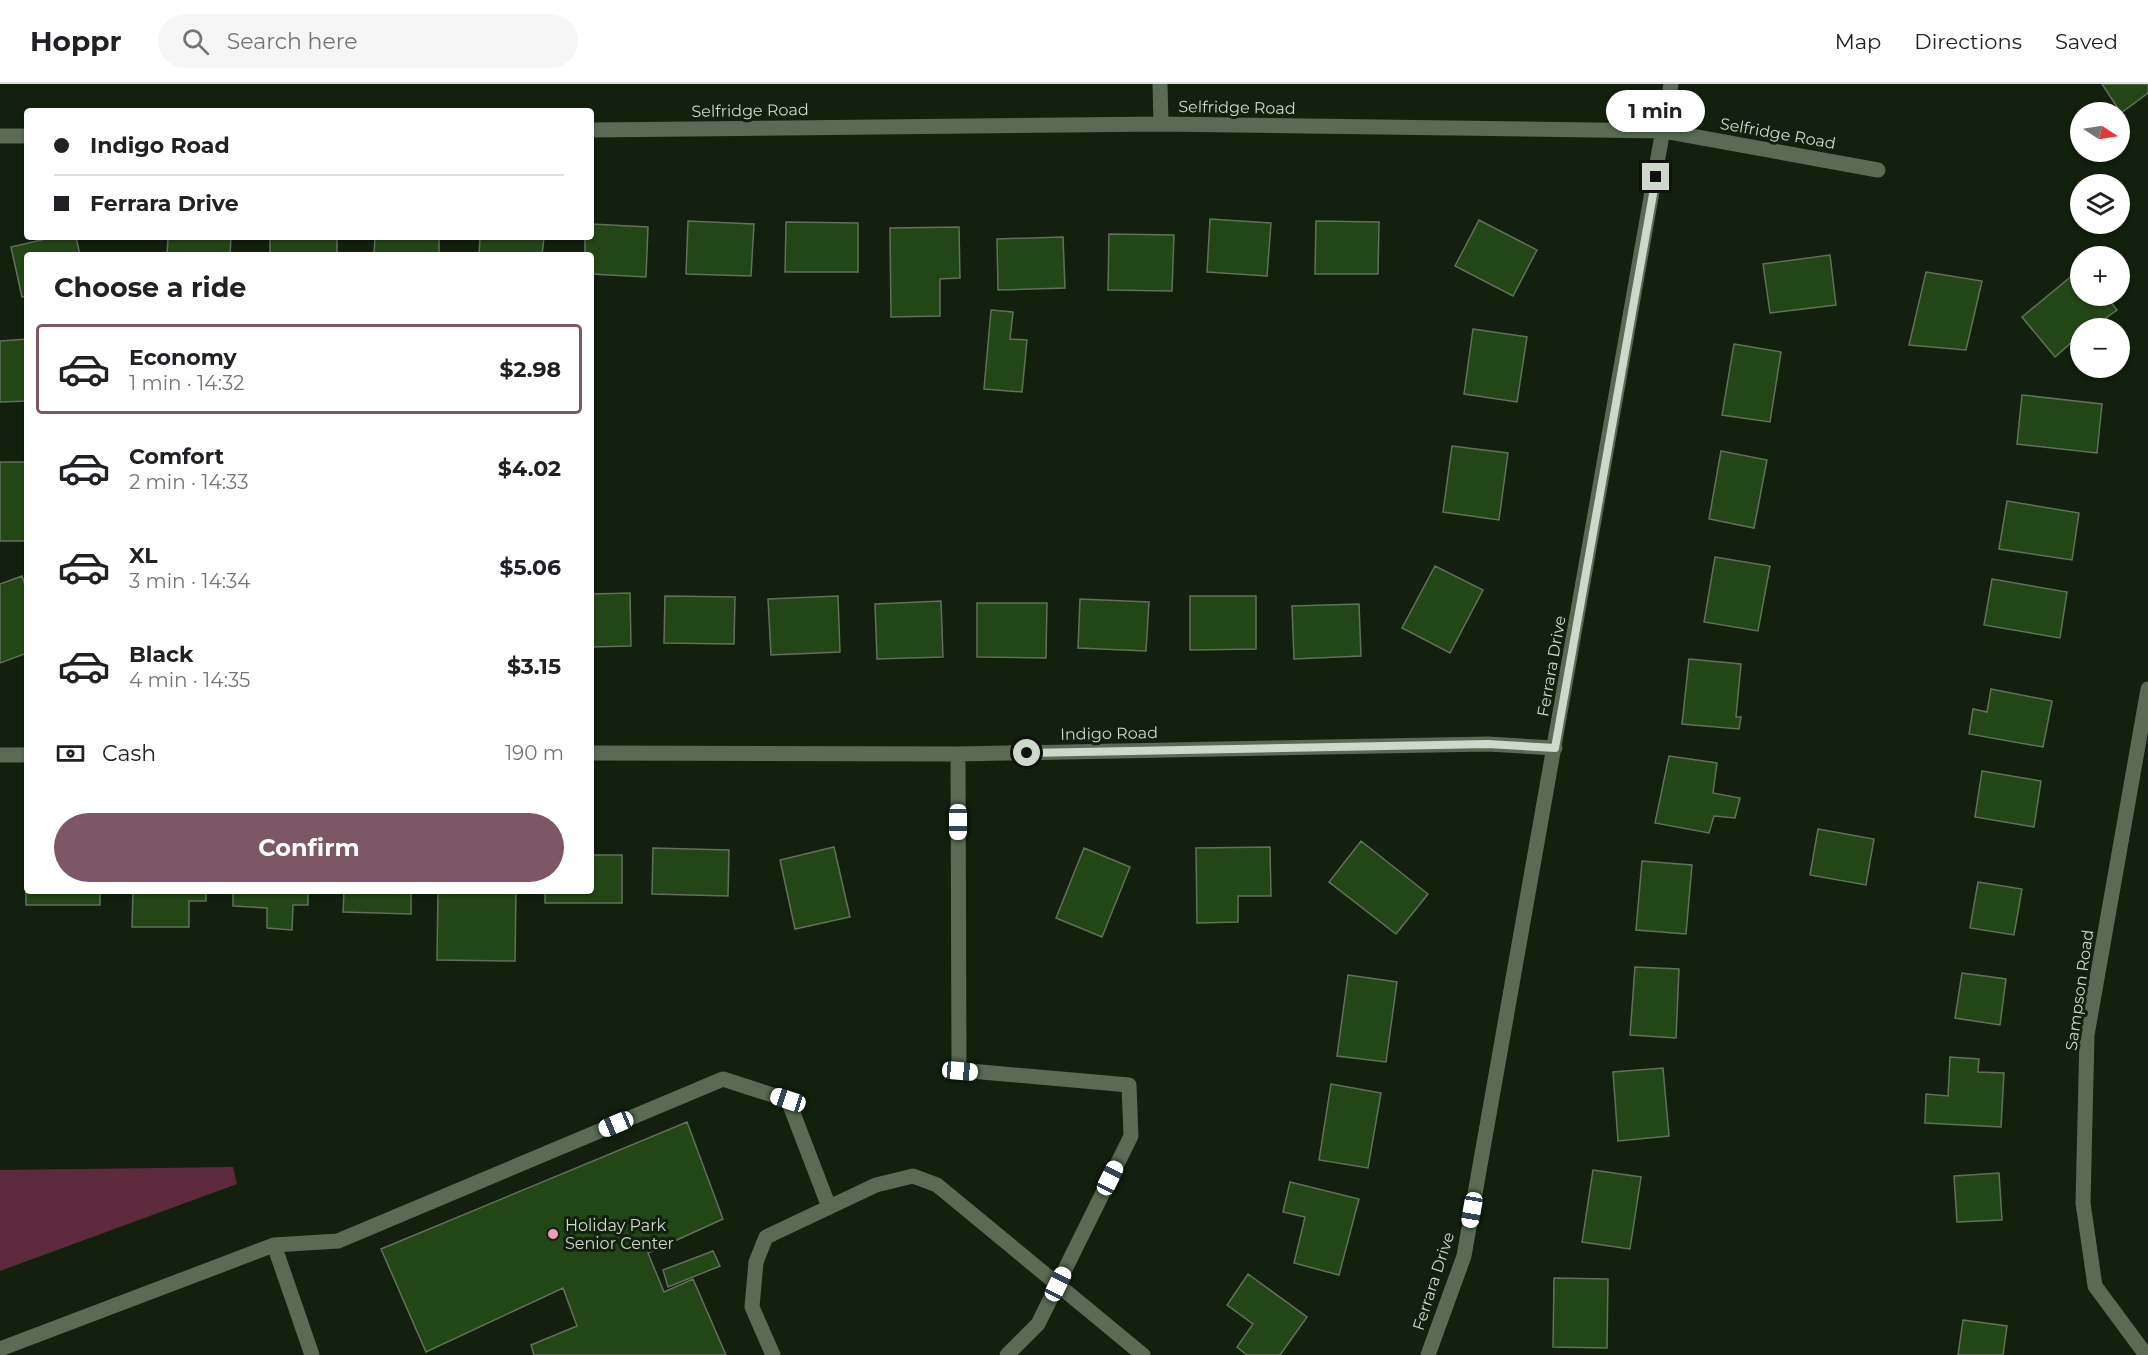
<!DOCTYPE html>
<meta charset="utf-8">
<style>
:root{--surface:#fff;--page:#f6f6f6;--text:#202124;--muted:#757577;--line:#e0e0e0;--accent:#7e5766}
body{margin:0;font-family:Montserrat,sans-serif;background:var(--page);color:var(--text);height:100vh;display:flex;flex-direction:column;font-size:22px;white-space:nowrap}
*{box-sizing:border-box;margin:0}
p{font-size:20px;color:var(--muted)}
.icon{flex:none;width:33px;height:33px;fill:none;stroke:currentColor;stroke-width:2;stroke-linecap:round;stroke-linejoin:round}
.map{position:relative;flex:1;overflow:hidden}
.panel{position:absolute;left:24px;top:168px;width:570px;height:642px;display:flex;flex-direction:column;background:var(--surface);border-radius:6px;box-shadow:0 2px 4px #0004}
.panel>*{flex:none}
.banner{position:absolute;left:24px;top:24px;width:570px;height:132px;border-radius:6px;box-shadow:0 2px 4px #0004;display:grid;align-content:center;height:132px;padding:0 30px;background:var(--surface)}
.needle{width:39px;rotate:102deg}
.tools{position:absolute;left:2070px;top:18px;display:grid;gap:12px}
.tools a{display:grid;place-items:center;width:60px;height:60px;border-radius:50%;background:var(--surface);box-shadow:0 2px 4px #0004;font-size:30px}
.end{position:absolute;width:27px;height:27px;margin:-14px;border:8px solid #ced8cb;background:#111;box-shadow:0 0 0 3px #111}
.from{border-radius:50%}
.bubble{position:absolute;height:42px;border-radius:21px;background:var(--surface);box-shadow:0 2px 4px #0004;font-size:20px;font-weight:700;line-height:42px;text-align:center}
.car{position:absolute;width:18px;height:36px;margin:-18px -9px;border-radius:8px;box-shadow:0 0 4px 2px #0007;background:linear-gradient(#fff 24%,#345 0 40%,#fff 0 76%,#345 0 86%,#fff 0)}
.banner b{display:flex;align-items:center;gap:21px;height:57px;font-size:22px}
.banner b+b{border-top:2px solid var(--line)}
.banner i{width:15px;height:15px;background:var(--text)}
ul{padding:0;list-style:none}
li{display:flex;align-items:center;gap:18px;height:90px;margin:0 12px 9px;padding:0 18px;border:3px solid transparent;border-radius:6px}
li div{flex:1}
li b{display:block;font-size:22px}
li em{font-style:normal;font-weight:700}
li.on{border-color:var(--accent)}
li>.icon{width:54px;height:54px;stroke-width:1.5}
h2{padding:0 30px;font-size:27px;line-height:72px}
.pay{display:flex;align-items:center;gap:15px;height:66px;padding:0 30px;font-size:22px}
.pay p{margin-inline-start:auto}
.action{display:flex;gap:12px;margin-top:auto;padding:12px 30px}
.action a{flex:1;height:69px;border-radius:36px;background:var(--accent);color:#fff;font-size:24px;font-weight:700;line-height:69px;text-align:center}
header{display:flex;align-items:center;gap:36px;box-sizing:border-box;height:84px;padding:0 30px;background:var(--surface);border-bottom:2px solid var(--line)}
header strong{font-size:28px}
nav{display:flex;gap:33px;margin-inline-start:auto;font-size:21px}
.search{width:420px;height:54px;background:var(--page);display:flex;align-items:center;gap:15px;box-sizing:border-box;padding:0 21px;border-radius:33px;color:var(--muted);font-size:22px}
.map>svg:first-child{display:block}
.green{fill:#5d293d}
.building{fill:#234616;stroke:#60715b;stroke-width:1.5}
.lines{fill:none;stroke-linecap:round;stroke-linejoin:round}
.minor{stroke:#5a6a54;stroke-width:15}
.route{stroke:#ced8cb;stroke-width:8}
.poi-dot{fill:#f09ab7;stroke:#12200d;stroke-width:2}
.labels{text-anchor:middle;stroke-width:6;stroke-linejoin:round;paint-order:stroke}
.street-label{font-size:16px;fill:#ced8cb;stroke:#12200d}
.poi-label{font-size:16px;fill:#ced8cb;stroke:#12200d;text-anchor:start}
</style>
<header>
<strong>Hoppr</strong>
<div class="search"><svg class="icon" aria-label="search" viewBox="0 0 24 24"><circle cx="10" cy="10" r="6"/><path d="M15 15l6 6"/></svg>Search here</div>
<nav><a>Map</a><a>Directions</a><a>Saved</a></nav>
</header>
<div class="map">
<svg width="2148" height="1271" viewBox="0 0 2148 1271">
<rect width="100%" height="100%" fill="#12200d"/>
<path class="green" d="M233,1083L237,1100L0,1187V1086Z"/>
<path class="building" d="M2102,0H2148V9L2121,29Z
M1210,135L1271,139L1267,192L1207,188Z
M1479,136L1537,166L1513,212L1455,182Z
M688,137L754,140L751,192L686,190Z
M1316,137L1379,138L1378,190H1315Z
M786,138L858,139V188H785Z
M591,140L648,143L646,193L591,190V171H585V153H591Z
M959,143L960,194L940,195V232L891,233L890,144Z
M1109,150L1174,151L1172,207L1108,206Z
M54,153H76L80,171H27V212L22,213L11,163Z
M168,153H231L230,171H167Z
M270,153H337V171H270Z
M375,153H439V171H374Z
M480,153H544L542,171H479Z
M1063,153L1065,204L998,206L997,155Z
M1830,171L1836,221L1770,229L1763,180Z
M1926,188L1982,197L1966,266L1909,261Z
M2074,190L2080,197V212H2106L2117,226L2106,234L2115,244H2080V268L2072,258L2055,273L2022,233Z
M991,226L1013,228L1010,255L1027,256L1022,308L984,305Z
M1473,245L1527,253L1517,318L1464,310Z
M27,255V317L0,318V257Z
M1734,260L1781,268L1770,338L1722,331Z
M2022,311L2102,320L2097,369L2017,360Z
M1452,362L1508,369L1499,436L1443,428Z
M1721,367L1767,376L1754,444L1709,435Z
M0,378H27V457H0Z
M2007,417L2079,429L2072,476L1999,465Z
M1715,473L1770,482L1758,547L1704,538Z
M1435,482L1483,506L1450,569L1402,544Z
M22,492L27,507V569L0,579V500Z
M1992,495L2067,508L2060,554L1984,541Z
M630,509L631,562L591,563V510Z
M665,512L735,513L734,560L664,559Z
M838,512L840,568L771,571L768,515Z
M1190,512H1256V565L1190,566Z
M1080,515L1149,518L1146,567L1078,564Z
M941,517L943,573L877,575L875,520Z
M977,519H1047L1046,574L977,573Z
M1359,520L1361,572L1294,575L1292,522Z
M1689,575L1741,580L1736,633H1741L1739,645L1682,640Z
M1991,605L2052,617L2043,663L1969,650L1973,625L1987,628Z
M1669,672L1717,679L1713,709L1740,714L1735,734L1714,732L1709,749L1655,739Z
M1982,687L2041,697L2034,743L1975,733Z
M1818,745L1874,755L1866,801L1810,791Z
M1361,757L1428,810L1396,850L1329,798Z
M834,763L850,833L795,845L780,776Z
M1270,763L1271,812H1238V838L1197,839L1196,764Z
M653,764L729,766L728,812L652,810Z
M1084,764L1130,783L1102,853L1056,834Z
M26,767L27,807H100V821H26Z
M591,771H622V819H545V807H591Z
M1642,777L1692,781L1686,850L1636,846Z
M1978,798L2022,805L2014,851L1970,844Z
M133,807H206V817H189V843H132Z
M233,807H308V821H293L292,846L267,844V824L233,822Z
M344,807H411V830L343,828Z
M438,807H516L515,877L437,876Z
M1635,883L1679,885L1676,954L1630,951Z
M1962,889L2006,895L2000,941L1955,934Z
M1348,891L1397,898L1386,978L1337,972Z
M1950,973L1979,975L1978,988L2004,989L2001,1043L1925,1039L1926,1010L1948,1012Z
M1663,984L1669,1052L1618,1057L1613,988Z
M1331,1000L1381,1009L1368,1084L1319,1076Z
M687,1038L723,1135L648,1169L664,1208L693,1195L726,1271H534L531,1261L577,1242L563,1204L426,1268L381,1165Z
M1593,1086L1641,1093L1630,1165L1582,1158Z
M1999,1089L2002,1136L1957,1138L1954,1092Z
M1290,1098L1359,1115L1339,1191L1294,1179L1305,1133L1283,1128Z
M713,1167L720,1182L668,1203L663,1186Z
M1248,1190L1307,1233L1280,1271H1247L1237,1263L1253,1240L1227,1221Z
M1554,1194L1608,1195L1607,1264L1553,1263Z
M1963,1236L2007,1242L2003,1271H1958Z"/>
<g class="lines">
<path class="minor" d="M1160,0L1161,40
M591,46L1161,40L1664,47L1878,86
M0,52H27
M591,669L958,670L1488,660L1555,664
M958,670L959,986L1129,1001L1131,1052L1038,1240L1007,1271
M0,671H27
M274,1161L312,1271
M0,1265L274,1161L338,1157L723,995L788,1016L829,1123
M773,1271L752,1223L756,1178L766,1153L876,1101L913,1092L937,1101L1143,1271
M1428,1271L1464,1172L1671,0
M2146,1271L2095,1202L2083,1119L2087,951L2148,605"/>
</g>
<g class="lines">
<path class="route" d="M1027,669L1488,660L1555,664L1656,93"/>
</g>
<circle class="poi-dot" cx="553" cy="1150" r="6"/>
<g class="labels">
<g class="street-label">
<text transform="translate(1237 23) rotate(1)" y="6">Selfridge Road</text>
<text transform="translate(750 26) rotate(-1)" y="6">Selfridge Road</text>
<text transform="translate(1778 49) rotate(10)" y="6">Selfridge Road</text>
<text transform="translate(1551 582) rotate(-80)" y="6">Ferrara Drive</text>
<text transform="translate(1109 649) rotate(-1)" y="6">Indigo Road</text>
<text transform="translate(2079 906) rotate(-82)" y="6">Sampson Road</text>
<text transform="translate(1433 1197) rotate(-72)" y="6">Ferrara Drive</text>
</g>
<g class="poi-label">
<text x="565" y="1147">Holiday Park<tspan x="565" dy="18">Senior Center</tspan></text>
</g>
</g>
</svg>
<div class="tools">
<a><svg class="needle" viewBox="-14 -14 28 28"><path d="M0-13l5 13h-10z" fill="#e53935"/><path d="M0 13l5-13h-10z" fill="#757577"/></svg></a>
<a><svg class="icon" aria-label="layers" viewBox="0 0 24 24"><path d="M12 4l9 5-9 5-9-5zM3 14l9 5 9-5"/></svg></a>
<a>+</a>
<a>−</a>
</div>
<i class="end from" style="left:1027px;top:669px"></i>
<i class="end" style="left:1656px;top:93px"></i>
<div class="bubble" style="left:1606px;top:6px;width:99px">1 min</div>
<i class="car" style="left:958px;top:738px;rotate:180deg"></i>
<i class="car" style="left:960px;top:987px;rotate:95deg"></i>
<i class="car" style="left:788px;top:1016px;rotate:288deg"></i>
<i class="car" style="left:616px;top:1040px;rotate:247deg"></i>
<i class="car" style="left:1110px;top:1094px;rotate:26deg"></i>
<i class="car" style="left:1472px;top:1126px;rotate:190deg"></i>
<i class="car" style="left:1058px;top:1200px;rotate:26deg"></i>
<div class="banner">
<b><i class="from"></i>Indigo Road</b>
<b><i></i>Ferrara Drive</b>
</div>
<section class="panel">
<h2>Choose a ride</h2>
<ul>
<li class="on"><svg class="icon" aria-label="car" viewBox="0 0 24 24"><path d="M5 17H2v-5l4-1 3-4h7l3 4 3 1v5h-3M9 17h6M6 11h13"/><circle cx="7" cy="17" r="2"/><circle cx="17" cy="17" r="2"/></svg><div><b>Economy</b><p>1 min · 14:32</p></div><em>$2.98</em></li>
<li><svg class="icon" aria-label="car" viewBox="0 0 24 24"><path d="M5 17H2v-5l4-1 3-4h7l3 4 3 1v5h-3M9 17h6M6 11h13"/><circle cx="7" cy="17" r="2"/><circle cx="17" cy="17" r="2"/></svg><div><b>Comfort</b><p>2 min · 14:33</p></div><em>$4.02</em></li>
<li><svg class="icon" aria-label="car" viewBox="0 0 24 24"><path d="M5 17H2v-5l4-1 3-4h7l3 4 3 1v5h-3M9 17h6M6 11h13"/><circle cx="7" cy="17" r="2"/><circle cx="17" cy="17" r="2"/></svg><div><b>XL</b><p>3 min · 14:34</p></div><em>$5.06</em></li>
<li><svg class="icon" aria-label="car" viewBox="0 0 24 24"><path d="M5 17H2v-5l4-1 3-4h7l3 4 3 1v5h-3M9 17h6M6 11h13"/><circle cx="7" cy="17" r="2"/><circle cx="17" cy="17" r="2"/></svg><div><b>Black</b><p>4 min · 14:35</p></div><em>$3.15</em></li>
</ul>
<div class="pay"><svg class="icon" aria-label="cash" viewBox="0 0 24 24"><path d="M3 7h18v10H3z"/><circle cx="12" cy="12" r="2"/></svg>Cash<p>190 m</p></div>
<div class="action"><a>Confirm</a></div>
</section>
</div>
